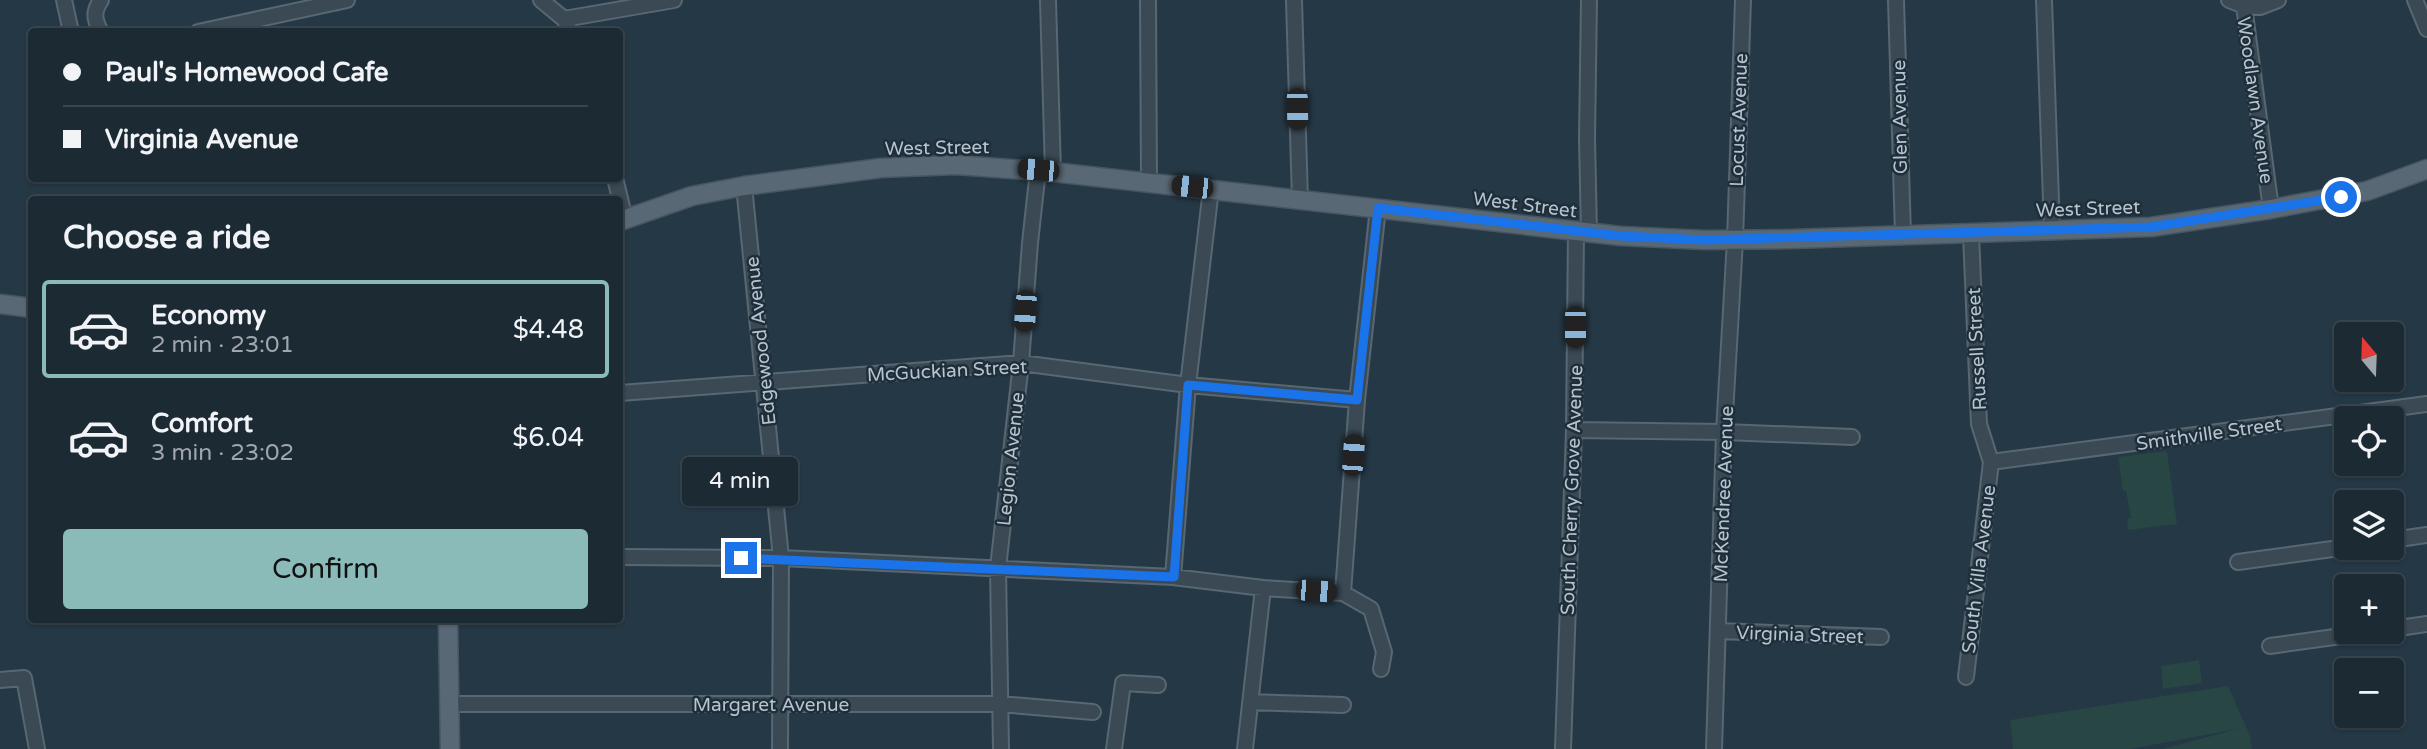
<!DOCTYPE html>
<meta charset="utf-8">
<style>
:root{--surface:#1c2a34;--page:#25323c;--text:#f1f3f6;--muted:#a0a7ac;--line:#3a464f;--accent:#8bbbb9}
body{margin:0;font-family:"Varela Round",sans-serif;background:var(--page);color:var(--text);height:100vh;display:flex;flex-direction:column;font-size:26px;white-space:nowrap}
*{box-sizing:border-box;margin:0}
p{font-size:23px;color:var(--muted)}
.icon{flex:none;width:38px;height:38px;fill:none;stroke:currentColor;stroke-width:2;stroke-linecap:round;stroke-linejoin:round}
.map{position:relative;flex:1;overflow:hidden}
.drawer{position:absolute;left:28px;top:196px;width:595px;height:427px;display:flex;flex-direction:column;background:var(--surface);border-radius:7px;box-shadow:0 2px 5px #0004,0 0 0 2px var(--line)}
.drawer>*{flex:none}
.banner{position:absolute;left:28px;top:28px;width:595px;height:154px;border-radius:7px;box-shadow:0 2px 5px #0004,0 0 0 2px var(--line);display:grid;align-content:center;height:154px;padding:0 35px;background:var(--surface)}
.needle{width:46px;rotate:341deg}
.tools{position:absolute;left:2334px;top:322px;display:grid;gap:14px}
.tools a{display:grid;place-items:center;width:70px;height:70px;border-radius:7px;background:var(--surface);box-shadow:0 2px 5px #0004,0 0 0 2px var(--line);font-size:35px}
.end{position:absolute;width:32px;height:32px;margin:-16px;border:9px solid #1a73e8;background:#fff;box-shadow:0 0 0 4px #fff}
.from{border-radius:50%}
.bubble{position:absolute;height:49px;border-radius:7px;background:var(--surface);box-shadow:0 2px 5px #0004,0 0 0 2px var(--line);font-size:23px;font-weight:600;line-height:49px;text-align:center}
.car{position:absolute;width:21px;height:42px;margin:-21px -10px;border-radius:9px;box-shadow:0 0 5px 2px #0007;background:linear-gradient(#222 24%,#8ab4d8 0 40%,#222 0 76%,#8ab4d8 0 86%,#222 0)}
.banner b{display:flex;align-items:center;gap:24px;height:66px;font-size:26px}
.banner b+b{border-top:2px solid var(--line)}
.banner i{width:18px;height:18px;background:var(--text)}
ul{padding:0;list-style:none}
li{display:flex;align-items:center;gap:21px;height:98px;margin:0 14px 10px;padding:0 21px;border:4px solid transparent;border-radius:7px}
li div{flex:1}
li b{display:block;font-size:26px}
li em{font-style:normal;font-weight:600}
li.selected{border-color:var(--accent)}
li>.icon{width:63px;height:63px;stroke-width:1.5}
h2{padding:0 35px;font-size:32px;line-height:84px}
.cta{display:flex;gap:14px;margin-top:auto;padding:14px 35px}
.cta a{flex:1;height:80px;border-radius:7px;background:var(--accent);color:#111;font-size:28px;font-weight:600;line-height:80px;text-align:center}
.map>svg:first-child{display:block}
.green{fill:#274644}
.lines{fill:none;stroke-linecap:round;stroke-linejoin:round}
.minor-casing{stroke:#586771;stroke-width:18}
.major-casing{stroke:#475560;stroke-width:21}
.minor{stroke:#3a4954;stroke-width:14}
.major{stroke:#586874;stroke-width:18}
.route{stroke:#1a73e8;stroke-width:9}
.labels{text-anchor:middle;stroke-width:5;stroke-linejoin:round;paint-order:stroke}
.street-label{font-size:19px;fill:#b7c4ce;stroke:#1e2e3a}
</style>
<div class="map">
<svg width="2427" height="749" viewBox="0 0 2427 749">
<rect width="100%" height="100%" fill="#253845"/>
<path class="green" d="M2167,451L2177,524L2128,530L2127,519L2131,518L2126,491H2123L2118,457Z
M2199,660L2202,683L2163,689L2161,666Z
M2228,686L2250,736L2252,749H2162L2238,729L2130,749H2013L2010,720Z"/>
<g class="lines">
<g class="minor-casing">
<path id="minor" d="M64,0L71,32
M541,0L564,19L571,32
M1048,0L1053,172
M1294,0L1300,200
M1589,0L1587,138L1589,233
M1896,0L1903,235
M2044,0L2052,230
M2229,0L2244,6L2271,209
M2415,0L2427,29
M1148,1L1149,182
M2244,6L2260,7L2278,0
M564,19L674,0
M101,32C94,19 93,12 101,0
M198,32L347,0
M615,178L625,219
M744,186L781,558L780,749
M620,393L1021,363L1188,385L1357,400
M1574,430L1724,432L1852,437
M1991,462L2427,404
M2392,540L2427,535
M620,557L781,558L1173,577L1263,588L1343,593L1371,609L1384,652L1381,669
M2238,562L2347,547
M1173,577L1188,385L1211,189
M1343,593L1357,400L1378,208
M2392,629L2427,624
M1718,631L1881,637
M2270,646L2370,632
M1966,677L1991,462L1979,424L1971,234
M0,680L24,678L37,749
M1250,702L1343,705
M448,704H1000L1093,712
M1001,749L998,568L1021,363L1030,243L1038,170
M1114,749L1123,683L1158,685
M1245,749L1263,588
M1563,749L1574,430L1576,232
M1714,749L1724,432L1735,240L1743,0"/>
</g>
<g class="major-casing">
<path id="major" d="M620,221L692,196L744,186L881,168L956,165L1053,172L1621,236L1705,240L1791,239L2151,227L2271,209L2367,191L2427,169
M0,304L32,308
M448,620L450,749"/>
</g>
<use href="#minor" class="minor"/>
<use href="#major" class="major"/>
</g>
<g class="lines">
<path class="route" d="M741,558L1174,577L1188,385L1357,400L1378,208L1621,236L1705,240L2151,227L2341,197"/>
</g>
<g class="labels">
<g class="street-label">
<text transform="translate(2256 100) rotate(82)" y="7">Woodlawn Avenue</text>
<text transform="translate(1899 117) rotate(-91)" y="7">Glen Avenue</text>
<text transform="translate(1738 120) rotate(-88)" y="7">Locust Avenue</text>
<text transform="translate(937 147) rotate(-1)" y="7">West Street</text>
<text transform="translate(1525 204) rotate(7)" y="7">West Street</text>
<text transform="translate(2088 208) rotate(-2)" y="7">West Street</text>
<text transform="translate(760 341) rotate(-96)" y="7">Edgewood Avenue</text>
<text transform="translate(1976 349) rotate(-93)" y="7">Russell Street</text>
<text transform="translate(947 370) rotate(-3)" y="7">McGuckian Street</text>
<text transform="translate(2209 433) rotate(-8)" y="7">Smithville Street</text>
<text transform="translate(1010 459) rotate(-84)" y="7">Legion Avenue</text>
<text transform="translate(1571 490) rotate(-88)" y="7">South Cherry Grove Avenue</text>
<text transform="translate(1723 494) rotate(-88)" y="7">McKendree Avenue</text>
<text transform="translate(1978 569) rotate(-83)" y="7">South Villa Avenue</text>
<text transform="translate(1800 634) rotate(2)" y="7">Virginia Street</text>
<text x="771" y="711">Margaret Avenue</text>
</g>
</g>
</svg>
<div class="tools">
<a><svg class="needle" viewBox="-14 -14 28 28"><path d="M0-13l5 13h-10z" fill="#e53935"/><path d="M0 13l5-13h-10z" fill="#a0a7ac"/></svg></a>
<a><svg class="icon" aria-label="locate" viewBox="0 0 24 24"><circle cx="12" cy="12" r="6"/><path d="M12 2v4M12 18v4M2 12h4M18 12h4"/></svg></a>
<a><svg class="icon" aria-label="layers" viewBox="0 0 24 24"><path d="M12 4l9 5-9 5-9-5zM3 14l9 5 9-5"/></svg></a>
<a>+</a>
<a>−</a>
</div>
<i class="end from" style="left:2341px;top:197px"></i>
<i class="end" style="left:741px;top:558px"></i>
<div class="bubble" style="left:682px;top:457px;width:116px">4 min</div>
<i class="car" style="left:1297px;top:109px;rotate:179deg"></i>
<i class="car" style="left:1038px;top:170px;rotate:275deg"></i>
<i class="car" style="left:1192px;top:187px;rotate:276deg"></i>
<i class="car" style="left:1025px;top:311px;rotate:184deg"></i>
<i class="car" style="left:1575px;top:327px;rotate:180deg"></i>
<i class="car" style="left:1353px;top:455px;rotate:4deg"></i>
<i class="car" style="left:1316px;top:591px;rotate:94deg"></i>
<div class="banner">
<b><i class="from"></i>Paul's Homewood Cafe</b>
<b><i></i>Virginia Avenue</b>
</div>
<section class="drawer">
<h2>Choose a ride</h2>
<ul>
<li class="selected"><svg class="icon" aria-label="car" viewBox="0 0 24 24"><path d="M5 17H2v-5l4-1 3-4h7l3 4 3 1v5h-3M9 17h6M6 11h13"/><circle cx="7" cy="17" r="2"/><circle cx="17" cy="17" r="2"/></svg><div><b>Economy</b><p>2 min · 23:01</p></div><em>$4.48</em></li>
<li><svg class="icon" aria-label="car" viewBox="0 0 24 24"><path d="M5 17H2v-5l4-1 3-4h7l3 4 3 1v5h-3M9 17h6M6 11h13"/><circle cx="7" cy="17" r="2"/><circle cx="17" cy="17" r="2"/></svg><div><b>Comfort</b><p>3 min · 23:02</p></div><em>$6.04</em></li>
</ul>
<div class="cta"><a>Confirm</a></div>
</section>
</div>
